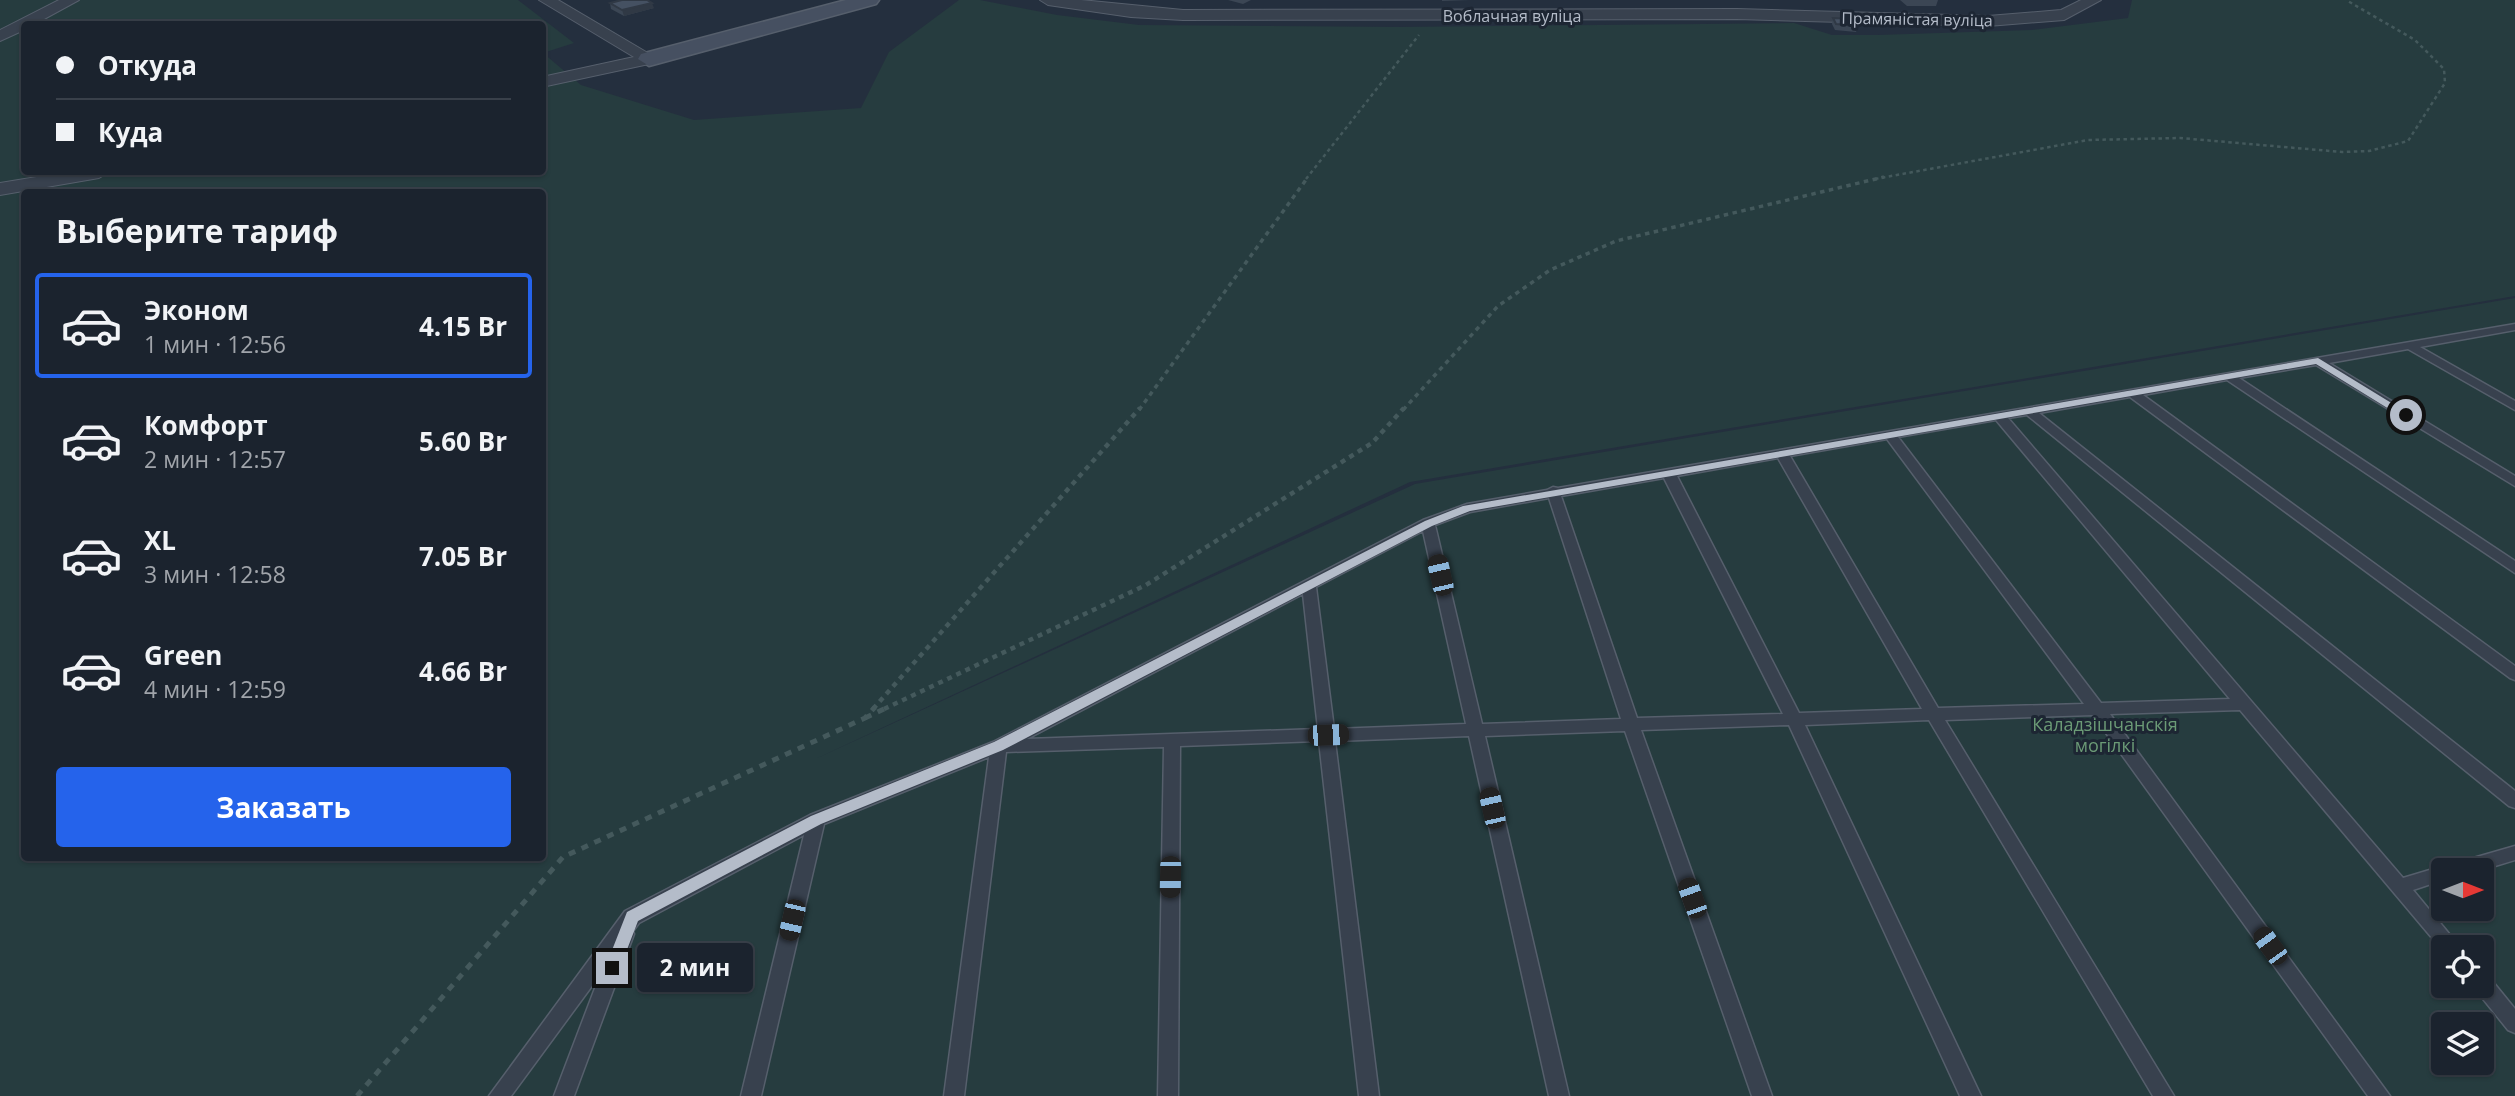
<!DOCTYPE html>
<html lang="ru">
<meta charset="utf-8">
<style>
:root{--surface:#1b232e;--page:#242b36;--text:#f1f3f6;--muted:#a0a4aa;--line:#39404a;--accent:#2563eb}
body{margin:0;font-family:"Open Sans",sans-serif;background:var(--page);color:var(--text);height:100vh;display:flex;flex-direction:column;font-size:26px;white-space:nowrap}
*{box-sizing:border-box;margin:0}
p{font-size:23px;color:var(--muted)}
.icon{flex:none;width:38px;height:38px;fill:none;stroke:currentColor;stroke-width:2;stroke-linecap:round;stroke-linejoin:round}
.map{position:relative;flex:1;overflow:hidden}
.details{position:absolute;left:21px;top:189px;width:525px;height:672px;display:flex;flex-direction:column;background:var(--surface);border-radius:7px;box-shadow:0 2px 5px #0004,0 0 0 2px var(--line)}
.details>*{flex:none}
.guide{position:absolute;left:21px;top:21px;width:525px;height:154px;border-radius:7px;box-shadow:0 2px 5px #0004,0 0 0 2px var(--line);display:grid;align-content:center;height:154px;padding:0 35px;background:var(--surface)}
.needle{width:46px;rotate:90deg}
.controls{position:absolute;left:2431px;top:858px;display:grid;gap:14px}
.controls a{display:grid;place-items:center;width:63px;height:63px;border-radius:7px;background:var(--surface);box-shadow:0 2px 5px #0004,0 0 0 2px var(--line);font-size:35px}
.end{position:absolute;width:32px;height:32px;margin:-16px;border:9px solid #b4bcc9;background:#111;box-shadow:0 0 0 4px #111}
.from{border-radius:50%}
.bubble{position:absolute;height:49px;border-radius:7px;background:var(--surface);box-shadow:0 2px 5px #0004,0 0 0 2px var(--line);font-size:23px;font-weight:700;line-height:49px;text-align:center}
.car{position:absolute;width:21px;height:42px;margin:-21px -10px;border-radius:9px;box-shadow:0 0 5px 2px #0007;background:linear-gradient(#222 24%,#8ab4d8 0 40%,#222 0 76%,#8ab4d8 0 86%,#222 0)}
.guide b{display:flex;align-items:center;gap:24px;height:66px;font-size:26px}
.guide b+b{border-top:2px solid var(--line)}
.guide i{width:18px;height:18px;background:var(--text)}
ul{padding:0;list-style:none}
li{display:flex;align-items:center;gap:21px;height:105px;margin:0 14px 10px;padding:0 21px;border:4px solid transparent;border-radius:7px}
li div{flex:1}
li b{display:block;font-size:26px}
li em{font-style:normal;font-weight:700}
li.selected{border-color:var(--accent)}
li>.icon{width:63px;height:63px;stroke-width:1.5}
h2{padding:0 35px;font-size:32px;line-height:84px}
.action{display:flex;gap:14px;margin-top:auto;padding:14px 35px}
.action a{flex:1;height:80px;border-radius:7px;background:var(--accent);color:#fff;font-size:28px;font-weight:700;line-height:80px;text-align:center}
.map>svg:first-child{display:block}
.green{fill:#263c3f;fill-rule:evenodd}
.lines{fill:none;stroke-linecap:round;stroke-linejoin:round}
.lane-casing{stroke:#565f6c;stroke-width:3}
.street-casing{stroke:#565f6c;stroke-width:2}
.secondary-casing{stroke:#565f6c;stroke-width:3}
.path-far3{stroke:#44595c;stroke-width:2.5;stroke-dasharray:3.5 3.5;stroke-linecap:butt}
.path-far2{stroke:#44595c;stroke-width:3.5;stroke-dasharray:4.5 4.5;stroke-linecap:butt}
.path-far1{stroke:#44595c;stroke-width:4.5;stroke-dasharray:5 5;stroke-linecap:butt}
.path{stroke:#44595c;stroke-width:5;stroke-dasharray:7 7;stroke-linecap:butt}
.lane{fill:#38414e;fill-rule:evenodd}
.street{fill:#38414e;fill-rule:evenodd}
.secondary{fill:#465061;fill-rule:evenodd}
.wall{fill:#3b4654}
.shaded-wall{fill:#303945}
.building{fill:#455162;stroke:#303945;stroke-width:2}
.route{fill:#b4bcc9}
.labels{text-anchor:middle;stroke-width:6;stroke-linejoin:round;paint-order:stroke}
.far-street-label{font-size:16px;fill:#b4bcc9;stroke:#1d2633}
.park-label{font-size:18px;fill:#6b9a76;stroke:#1d2633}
</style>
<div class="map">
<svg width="2515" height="1096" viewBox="0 0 2515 1096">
<rect width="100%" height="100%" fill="#242f3e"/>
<path class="green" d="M0,0H518L574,43L543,53L581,85L694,120L861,108L889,52L959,0H980L1057,15L1139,25L1398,27L1794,23L1832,35H1878L2032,30L2128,18L2132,0H2515V296L1410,482L813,760L1415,484L2515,298V1096H0ZM24,24H542V172H24ZM24,192H542V858H24ZM2443,870H2482V908H2443ZM2443,947H2482V985H2443ZM2443,1024H2482V1062H2443Z"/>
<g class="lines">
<g class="lane-casing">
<path id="lane" d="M2515,324V330L2420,347L2515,401V410L2408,349L2329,363L2515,476V486L2316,365L2239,378L2515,561V573L2227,380L2143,395L2515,666V680L2510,678L2130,397L2039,413L2515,791V808L2509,806L2027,415L2008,418L2403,878L2443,866L2448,867L2456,863L2515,846V860L2482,870H2443V880L2413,890L2460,947H2443V951L2240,710L2110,714L2390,1096H2368L2093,715L1945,720L2174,1096H2153L1929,720L1805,725L1981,1096H1960L1789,725L1641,730L1772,1096H1752L1625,731L1485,736L1569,1096H1549L1469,736L1335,741L1379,1096H1359L1319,741L1180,746L1178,1096H1158L1164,747L1006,752L964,1096H944L989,757L824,824L761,1096H741L804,835L639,923L633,931L634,934L574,1096H554L600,975L511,1096H489L625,911L810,815L993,742L1423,520L1467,504L1547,490L1553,487L1558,488ZM1996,420L2230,699L2101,703L1898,437ZM1887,439L2084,704L1938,708L1790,456ZM1778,458L1922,709L1799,713L1677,476ZM1664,478L1783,714L1637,718L1561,496ZM1549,498L1621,719L1482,724L1435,525L1470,512ZM1423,531L1466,724L1334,729L1316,587ZM1303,594L1318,729L1027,739Z
M2482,974L2489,977L2515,1009V1033L2508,1030L2475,989L2473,985H2482Z"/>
</g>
<g class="street-casing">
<path id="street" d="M59,0H79L35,24H24V30L0,41V30Z
M539,0H558L658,59L649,64L542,87V77L634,57Z
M1040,0H1081L1183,10L1737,9L1988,16L2061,10L2081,0H2101L2064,20L1988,26L1737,19L1183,20L1131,17L1048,5Z
M67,172H109L99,178L0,195V183Z"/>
</g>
<g class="secondary-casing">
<path id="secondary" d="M846,0H879L876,4L649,66L638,59L641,54Z"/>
</g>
<path class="path-far3" d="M1306,179L1419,35
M1875,179L2088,140L2180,138L2342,152L2369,151L2408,141L2445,83L2444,69L2415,40L2346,0"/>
<path class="path-far2" d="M1139,410L1308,177
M1403,410L1498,306L1550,270L1616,241L1884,177"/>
<path class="path-far1" d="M873,709L1140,408
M884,709L1146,585L1372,443L1404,408"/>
<path class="path" d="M865,718L888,707
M357,1096L563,857L865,718L875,707"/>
<use href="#lane" class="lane"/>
<use href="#street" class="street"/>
<use href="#secondary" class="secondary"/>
</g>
<path class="wall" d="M1228,0H1251L1243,4Z
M1442,0H1470L1442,1Z
M1900,0H1938L1936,6H1907Z
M610,3L654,8L624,16L611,9Z
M1833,18L1858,26L1856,32L1835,30L1832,24Z"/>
<path class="shaded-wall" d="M652,3L654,8L624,16L622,10Z"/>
<path class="building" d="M622,0H647L652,3L622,10L610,3Z
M1833,18L1854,19L1858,26L1836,24Z"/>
<path class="route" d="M2318,358L2411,415L2402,417L2316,364L1470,511L1432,526L1003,750L821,824L638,921L618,973H607L605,968L627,912L811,816L994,742L1425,521L1463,506Z"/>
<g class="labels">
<g class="far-street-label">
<text x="1512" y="22">Воблачная вуліца</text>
<text transform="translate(1917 19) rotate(1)" y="6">Прамяністая вуліца</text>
</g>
<g class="park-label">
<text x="2105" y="731">Каладзішчанскія<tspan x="2105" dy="21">могілкі</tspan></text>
</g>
</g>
</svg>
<div class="controls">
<a><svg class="needle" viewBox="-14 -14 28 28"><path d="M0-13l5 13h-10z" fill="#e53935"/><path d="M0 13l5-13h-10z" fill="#a0a4aa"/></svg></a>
<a><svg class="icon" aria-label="locate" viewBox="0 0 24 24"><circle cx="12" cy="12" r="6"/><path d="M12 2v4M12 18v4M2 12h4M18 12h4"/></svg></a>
<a><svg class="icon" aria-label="layers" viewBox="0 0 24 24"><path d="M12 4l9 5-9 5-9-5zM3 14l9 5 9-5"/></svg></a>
</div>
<i class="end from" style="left:2406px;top:415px"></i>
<i class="end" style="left:612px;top:968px"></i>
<div class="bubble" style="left:637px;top:943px;width:116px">2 мин</div>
<i class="car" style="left:1440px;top:575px;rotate:347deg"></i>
<i class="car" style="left:1328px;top:735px;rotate:88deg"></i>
<i class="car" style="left:1492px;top:808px;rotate:347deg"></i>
<i class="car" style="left:1170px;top:877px;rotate:181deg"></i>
<i class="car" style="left:1692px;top:898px;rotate:340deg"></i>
<i class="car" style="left:792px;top:920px;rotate:193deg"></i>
<i class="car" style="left:2270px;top:946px;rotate:324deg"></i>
<div class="guide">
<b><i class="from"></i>Откуда</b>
<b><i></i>Куда</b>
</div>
<section class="details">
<h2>Выберите тариф</h2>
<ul>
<li class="selected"><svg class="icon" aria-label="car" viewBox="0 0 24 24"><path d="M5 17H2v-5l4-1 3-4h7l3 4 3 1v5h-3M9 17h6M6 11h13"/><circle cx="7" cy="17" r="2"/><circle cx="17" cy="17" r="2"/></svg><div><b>Эконом</b><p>1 мин · 12:56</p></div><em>4.15 Br</em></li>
<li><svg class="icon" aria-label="car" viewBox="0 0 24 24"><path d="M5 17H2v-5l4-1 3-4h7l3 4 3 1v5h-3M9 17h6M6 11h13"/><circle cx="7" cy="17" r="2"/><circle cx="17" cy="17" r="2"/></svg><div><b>Комфорт</b><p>2 мин · 12:57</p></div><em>5.60 Br</em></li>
<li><svg class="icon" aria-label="car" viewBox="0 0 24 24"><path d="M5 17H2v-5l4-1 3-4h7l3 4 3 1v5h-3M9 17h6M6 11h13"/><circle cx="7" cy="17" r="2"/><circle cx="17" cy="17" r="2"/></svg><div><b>XL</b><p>3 мин · 12:58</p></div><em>7.05 Br</em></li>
<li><svg class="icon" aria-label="car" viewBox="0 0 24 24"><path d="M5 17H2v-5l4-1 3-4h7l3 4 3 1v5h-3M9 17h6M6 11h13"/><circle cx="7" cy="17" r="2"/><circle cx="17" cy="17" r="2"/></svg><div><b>Green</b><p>4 мин · 12:59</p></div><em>4.66 Br</em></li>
</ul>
<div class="action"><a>Заказать</a></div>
</section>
</div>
